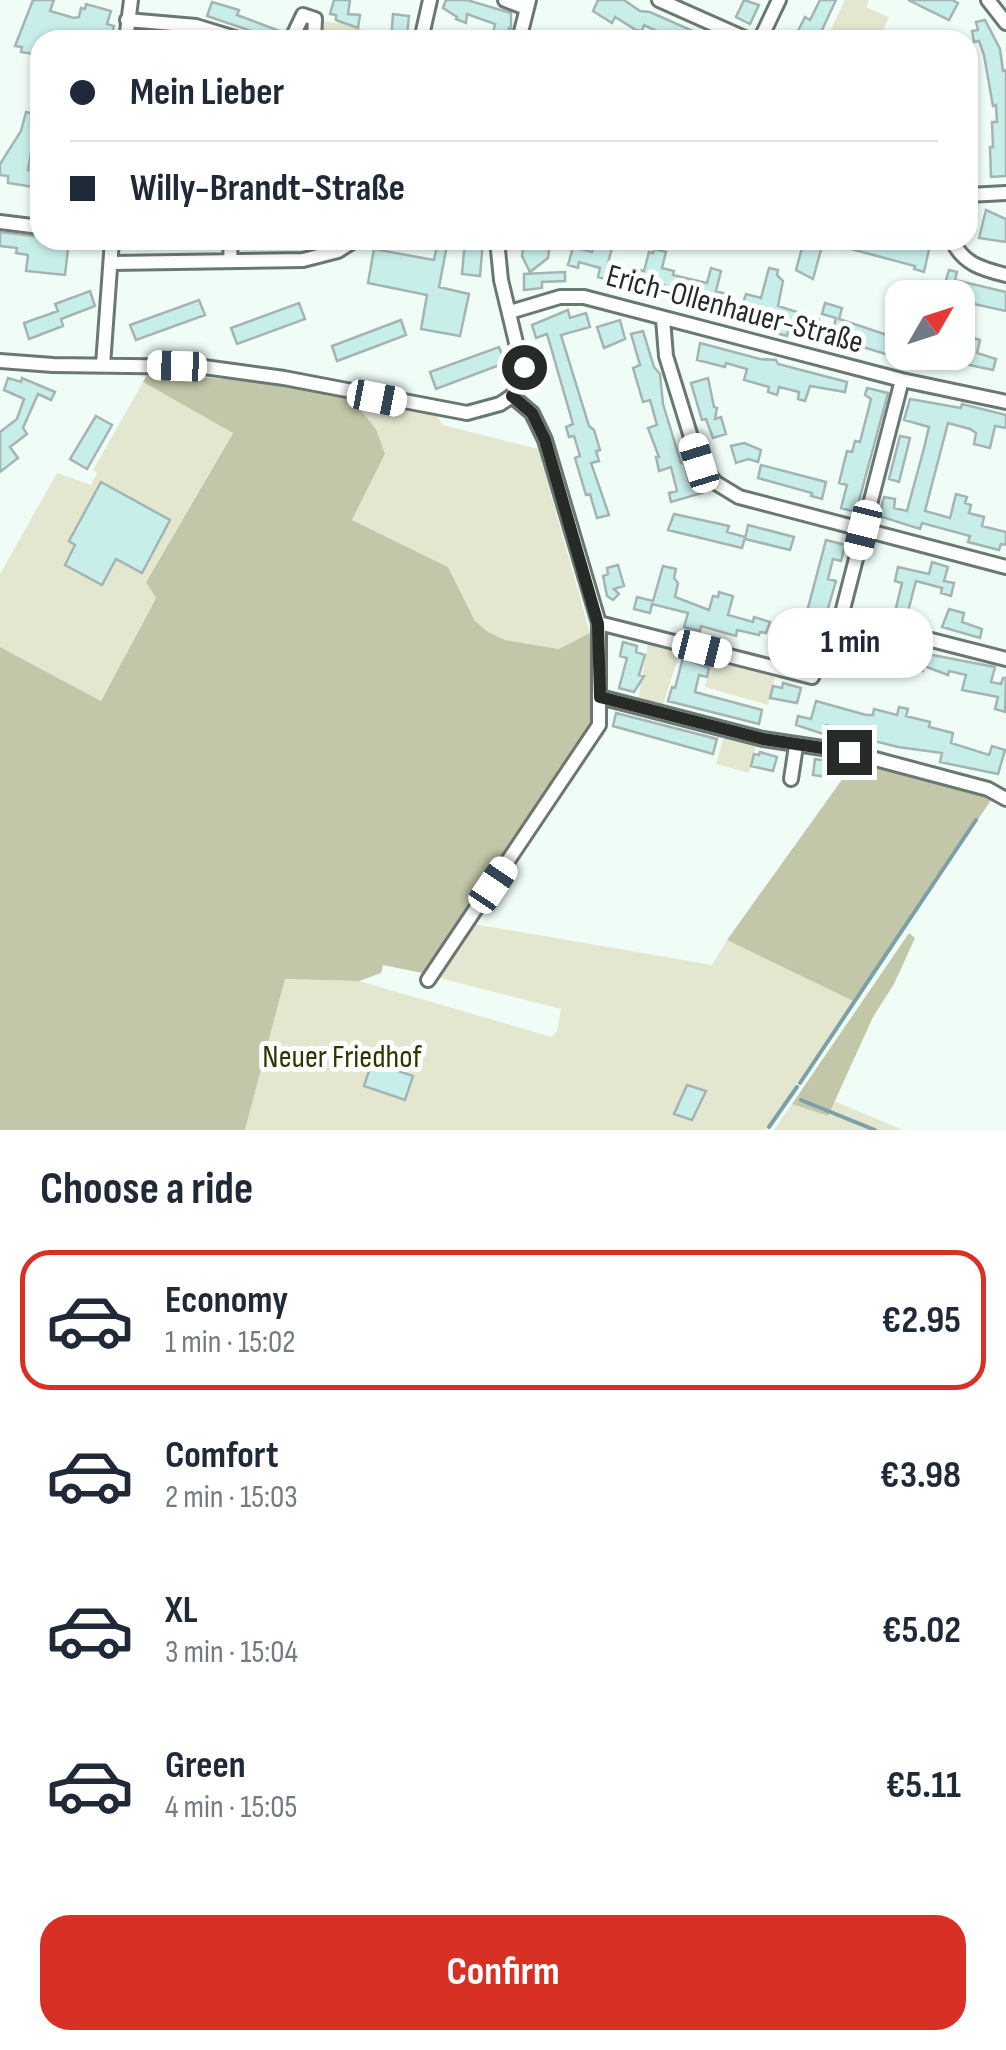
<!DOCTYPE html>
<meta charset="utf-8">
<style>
:root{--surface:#fff;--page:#f2f2f3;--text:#1f2937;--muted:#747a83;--line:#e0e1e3;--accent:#d93025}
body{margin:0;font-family:"Sofia Sans Condensed",sans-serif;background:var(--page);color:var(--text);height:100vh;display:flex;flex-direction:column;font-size:38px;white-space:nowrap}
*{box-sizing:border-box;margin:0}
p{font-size:32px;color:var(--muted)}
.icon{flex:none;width:55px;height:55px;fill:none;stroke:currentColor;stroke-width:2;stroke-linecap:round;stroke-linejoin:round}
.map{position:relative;height:1130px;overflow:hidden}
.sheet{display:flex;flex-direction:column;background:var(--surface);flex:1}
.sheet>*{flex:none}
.hud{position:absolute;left:30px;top:30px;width:948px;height:220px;border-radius:30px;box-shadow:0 2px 8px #0004;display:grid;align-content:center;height:220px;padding:0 40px;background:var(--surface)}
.needle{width:65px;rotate:51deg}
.tools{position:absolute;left:885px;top:280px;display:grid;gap:20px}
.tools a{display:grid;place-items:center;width:90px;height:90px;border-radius:20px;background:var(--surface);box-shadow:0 2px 8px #0004;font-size:50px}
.end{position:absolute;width:45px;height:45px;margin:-22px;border:12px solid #262b28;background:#fff;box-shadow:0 0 0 5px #fff}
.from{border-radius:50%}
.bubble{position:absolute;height:70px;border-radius:30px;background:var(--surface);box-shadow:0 2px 8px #0004;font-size:32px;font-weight:700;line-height:70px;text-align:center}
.car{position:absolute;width:30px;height:60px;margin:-30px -15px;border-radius:12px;box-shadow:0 0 8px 2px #0007;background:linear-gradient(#fff 24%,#345 0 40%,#fff 0 76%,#345 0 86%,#fff 0)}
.hud b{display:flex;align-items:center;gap:35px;height:95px;font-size:38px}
.hud b+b{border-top:2px solid var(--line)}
.hud i{width:25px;height:25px;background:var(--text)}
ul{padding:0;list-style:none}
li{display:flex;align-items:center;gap:30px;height:140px;margin:0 20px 15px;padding:0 20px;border:5px solid transparent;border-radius:30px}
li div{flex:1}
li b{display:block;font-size:38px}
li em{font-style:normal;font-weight:700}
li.selected{border-color:var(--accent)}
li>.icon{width:90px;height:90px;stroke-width:1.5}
h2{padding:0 40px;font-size:45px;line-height:120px}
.action{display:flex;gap:20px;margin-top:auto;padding:20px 40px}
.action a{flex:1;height:115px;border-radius:30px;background:var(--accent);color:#fff;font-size:40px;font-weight:700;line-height:115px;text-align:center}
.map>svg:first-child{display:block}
.green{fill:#e4e7d0}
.forest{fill:#c3c7a9}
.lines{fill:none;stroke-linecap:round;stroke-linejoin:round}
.stream{stroke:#7da0a8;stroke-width:4}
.building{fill:#c8eeea;stroke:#a4b4b3;stroke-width:2.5}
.minor-casing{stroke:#6b7871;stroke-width:18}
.minor{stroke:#fff;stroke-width:12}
.route{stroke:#262b28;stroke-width:12}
.labels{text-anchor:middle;stroke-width:10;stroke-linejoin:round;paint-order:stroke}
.street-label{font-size:32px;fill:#262b28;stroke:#fff}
.park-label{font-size:32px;fill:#313400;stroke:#fff}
</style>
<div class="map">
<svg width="1006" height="1130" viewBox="0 0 1006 1130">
<rect width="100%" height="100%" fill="#effdf6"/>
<path class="green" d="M845,0H869L866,7L889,17L878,40H826Z
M322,21L347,24L368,32L367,40H320Z
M143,382L233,432L146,581L156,597L101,701L0,647V574L57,473L91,485L97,473L93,470Z
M360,400L437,416L443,425L538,449L590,633L560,649L505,640L488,632L475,621L448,567L352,520L385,454L376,429L359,408Z
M648,644L680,652L663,705L638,699Z
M712,661L775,677L768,705L705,687Z
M601,732L605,734L588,752L474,924L712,965L727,940L853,1001L766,1130H245L285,979L359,981L552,1037L557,1031L561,1009L436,977Z
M724,736L756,745L749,773L716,764Z
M834,1101L903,1130H774L792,1104L828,1116Z"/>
<path class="forest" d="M147,375C220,376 288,385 360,400L359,408L376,429L385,454L352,520L448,567L475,621L488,632L505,640L559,649L590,633L594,664L591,723L427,974L383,965L381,973L359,981L285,979L245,1130H0V647L101,701L156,598L146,582L233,433L143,382Z
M856,760L994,796L853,1001L727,940Z
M909,933L915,938L894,984L873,1017L828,1116L792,1104Z"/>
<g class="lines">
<path class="stream" d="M800,1083L976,820
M801,1100L875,1130
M769,1127L797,1087"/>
</g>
<path class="building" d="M33,0H54L50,11L74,18L79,17L81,8L85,9L86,4L111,11L107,24L114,26L110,40H40V55L21,52L22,47L15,46Z
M334,0H350L348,14L360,15L358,28L336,20V15L330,14Z
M446,0H467L511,13V29L509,28L504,38L493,34L495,24L467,14L466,23L456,19L457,17L443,8Z
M598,0H624L640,11L650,12L713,40H675L644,25L642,31L636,30L615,17L612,23L593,11Z
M744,0L759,5L750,24L736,17Z
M820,0H836L822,30L829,33L826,40H799L803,33L798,31L805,17L810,20Z
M908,0H952L958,3L949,20Z
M212,2L239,10L237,15L282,32L278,40L207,16Z
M393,14L409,16L407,35L403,34V40H391Z
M985,20L1000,49L1003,71L1006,70V176L991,177L990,147H993L992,122H997L996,105L993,106L984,55L979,41L974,42L972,31L978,30L976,22Z
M26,112L38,115L28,170L40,173V188L8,183V176L0,175V164L21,131Z
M986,210L1006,219V242L979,238Z
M0,232L40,237V240H69L65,275L26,271L28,255L16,253L17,248L0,246Z
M438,240H448L439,287L469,294L460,336L421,329L427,295L368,283L374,249L434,260Z
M465,240L483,241L480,276L462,274Z
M524,240L550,243L548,258L530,272L522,256Z
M596,240H614L607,267L630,273L631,268L644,271L649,252L653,253L654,249L666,252L662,268L674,271L673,275L707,283L711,268L721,271L716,291L734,296L730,308L701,300L700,304L684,300L683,304L677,303L671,301L673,294L663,291L664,285L644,280L643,284L615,277L614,281L598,277L600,268L579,262L578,268L568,265L573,247L592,252Z
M783,240H814L813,243L822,246L813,279L796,270L802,248L783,243Z
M829,240L892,243V240H919L930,245L924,272L914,269L915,266L828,243Z
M769,268L778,270L777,275L783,281L778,306L819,319L816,330L790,323L787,336L768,331L772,314L742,306L746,294L761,298Z
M949,270L957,272L955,280L1006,292V311L965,302L966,298H918L923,281L944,287Z
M565,272V281L542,282V288L524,290V274Z
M90,291L95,306L61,319L63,326L29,339L24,323L58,311L55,304Z
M199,300L205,315L136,340L130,325Z
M299,303L305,319L237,344L231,328Z
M825,303L842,308L839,319L902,340V352L893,350L892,356L866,348L857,344L859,337L833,330L836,318L822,314Z
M568,310L570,318L586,313L590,327L561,335L589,426L594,430L600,450L596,451L599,461L591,463L609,515L597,518L590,494L586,495L575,458L580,456L574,436L569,437L566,427L573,424L547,334L536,338L532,325Z
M401,320L406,335L337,361L332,346Z
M620,320L625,339L604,348L597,327Z
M643,331L654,367L660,374L663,404L681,463H684L689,481L694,479L702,493L671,502L669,493L677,491L671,467L659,471L656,457H659L648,428L657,425L650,400L643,402L633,368L640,365L631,334Z
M971,337L980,340L977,353L996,359L993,370L922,355L923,352L967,354Z
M700,343L760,359L776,360L778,364L847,382L845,392L810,386L805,401L798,399L799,392L779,387L777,395L768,392L769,387L744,380L747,369L726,363L725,367L697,360Z
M499,347L505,363L436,389L430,372Z
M8,378L21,382L22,378L55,392L51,400L38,394L23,428L27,434L10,447L18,458L0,472V432L17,419L24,399L4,390Z
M708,378L714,407L717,408L715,419L721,417L726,434L713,438L706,419L702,420L691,383Z
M867,388L888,393L856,512L841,508L847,485L839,483L847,451L852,452L855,441L860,442L871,399L865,395Z
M910,399L961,408L962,404L1006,415V428L995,426L990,448L974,444L976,433L970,429L948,423L925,511L950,518L956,494L967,497L965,503L971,505L969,513L984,517L982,526L1006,532V545L1001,544L999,550L968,542L970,536L922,523L920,529L879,516L884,497L895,499L894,508L907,511L924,448L929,427L904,420Z
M96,416L112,425L87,469L70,459Z
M900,436L910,438L899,482L889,479Z
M744,443L761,450L758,462L748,459L736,463L731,446Z
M761,465L826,482L822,499L811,496L812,493L758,478Z
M101,482L170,520L142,573L116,559L102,585L65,565L75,545L69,541Z
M674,514L729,526L727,532L745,537L742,548L668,530Z
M748,525L794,537L790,550L745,539Z
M826,540L845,545L841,561L833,559L828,579L836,581L820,636L817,637L815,646L808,644L805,657L787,653L791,636L800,638Z
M932,562L948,567L944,581L954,583L951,596L941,593L942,588L916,581L907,615L895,612L902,583L895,581L898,567L929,574Z
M618,565L624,586L614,589L619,594L613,600L607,596L603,576L608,574L607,568Z
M663,566L676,569L674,578L678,583L675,597L709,610L713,596L718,597L719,592L733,596L728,615L753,622L754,617L770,622L766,633L760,632L759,635L737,630L736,636L701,626L700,631L684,627L688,613L652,604L650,613L634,609L637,597L653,601Z
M949,609L964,613L962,622L982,629L980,638L942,627Z
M862,636L922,653L995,667L991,682L1001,684L1003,678H1006L1005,712L995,709L998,697L962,690L966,675L949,671L948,675L924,666L923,671L889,660L886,673L873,670L876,657L859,652L856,664L836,661L840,645L858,649Z
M623,642L637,646L636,652L645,655L639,675L644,676L634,692L619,688L627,658L620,656Z
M683,658L709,668L707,677L699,675L695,692L762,710L759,724L668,701L672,687L675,688Z
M783,683L801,688L797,703L770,698L773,686L782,688Z
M816,701L866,715H873L874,709L897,715L899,707L908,709L906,716L930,722L929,727L953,733L951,743L989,755L992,746L1005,750L998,774L940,762L942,753L898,747L866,739L868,735L850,730L849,736L840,733L841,729L826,725L823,734L796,725L798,716L811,719Z
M616,713L717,739L713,754L613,726Z
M760,752L777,757L773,771L751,766L754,754L759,755Z
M815,759L834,762V765L849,767L841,779L813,775Z
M372,1062L413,1076L405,1100L364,1086Z
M687,1085L706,1091L692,1120L674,1114Z"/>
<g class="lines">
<g class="minor-casing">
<path id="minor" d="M505,0L526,8
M659,0L749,40
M988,0L1006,23
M127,20L196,26L242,40
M126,40L131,0
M291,40L303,15L315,19L314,40
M421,40L430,0
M519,40L529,0
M760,40L779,0
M968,195L1006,193
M0,222L40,227
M952,240C963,264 982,269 1006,275
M230,260L231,240
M111,263L303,260L338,251L355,240
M510,312L560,297H584L902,380L1006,402
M663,319L666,356L699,463L716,483L739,497L1006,567
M0,361L53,365L204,367L284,378L467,413L500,404L512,396L524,376L501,280L497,240
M103,365L112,240
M841,617L1006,659
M599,623L812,677L841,617L902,380
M600,697L763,739L849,752L988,789L1006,799
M791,779L796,746
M428,980L599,725V623L545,440L532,413L512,396"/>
</g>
<use href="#minor" class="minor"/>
</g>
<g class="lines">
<path class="route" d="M524,367L519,388L512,396L532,413L545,440L588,589L598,624L600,697L763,739L849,752"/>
</g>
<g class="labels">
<g class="street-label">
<text transform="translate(735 308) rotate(15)" y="11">Erich-Ollenhauer-Straße</text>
</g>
<g class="park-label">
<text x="342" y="1067">Neuer Friedhof</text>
</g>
</g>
</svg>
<div class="tools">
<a><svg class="needle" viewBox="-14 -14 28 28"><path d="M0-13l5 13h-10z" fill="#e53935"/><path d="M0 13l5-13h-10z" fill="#747a83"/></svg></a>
</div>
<i class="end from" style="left:524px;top:367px"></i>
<i class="end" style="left:849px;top:752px"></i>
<div class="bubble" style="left:768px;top:608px;width:165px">1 min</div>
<i class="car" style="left:177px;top:366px;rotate:272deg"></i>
<i class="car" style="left:377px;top:398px;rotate:101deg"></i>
<i class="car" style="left:699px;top:463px;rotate:343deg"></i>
<i class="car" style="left:863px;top:530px;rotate:194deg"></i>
<i class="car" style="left:702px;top:649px;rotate:104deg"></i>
<i class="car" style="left:493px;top:885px;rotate:34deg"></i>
<div class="hud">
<b><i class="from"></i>Mein Lieber</b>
<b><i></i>Willy-Brandt-Straße</b>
</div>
</div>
<section class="sheet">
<h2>Choose a ride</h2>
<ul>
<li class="selected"><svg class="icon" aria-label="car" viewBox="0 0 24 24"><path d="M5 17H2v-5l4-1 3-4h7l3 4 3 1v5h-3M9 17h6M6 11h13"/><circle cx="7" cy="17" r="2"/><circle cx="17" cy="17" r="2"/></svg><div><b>Economy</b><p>1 min · 15:02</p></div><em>€2.95</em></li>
<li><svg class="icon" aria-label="car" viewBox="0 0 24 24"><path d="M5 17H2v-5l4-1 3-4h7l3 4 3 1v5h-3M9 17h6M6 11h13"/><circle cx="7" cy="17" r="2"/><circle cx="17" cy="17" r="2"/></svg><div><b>Comfort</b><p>2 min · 15:03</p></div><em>€3.98</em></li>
<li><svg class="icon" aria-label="car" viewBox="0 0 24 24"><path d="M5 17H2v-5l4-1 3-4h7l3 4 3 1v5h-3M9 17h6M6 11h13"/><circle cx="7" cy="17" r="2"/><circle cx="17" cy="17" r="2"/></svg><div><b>XL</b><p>3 min · 15:04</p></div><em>€5.02</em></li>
<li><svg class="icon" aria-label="car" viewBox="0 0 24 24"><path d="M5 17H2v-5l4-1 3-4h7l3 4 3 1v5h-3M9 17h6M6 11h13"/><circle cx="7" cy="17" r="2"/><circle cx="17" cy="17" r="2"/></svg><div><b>Green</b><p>4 min · 15:05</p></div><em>€5.11</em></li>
</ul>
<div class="action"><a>Confirm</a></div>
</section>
